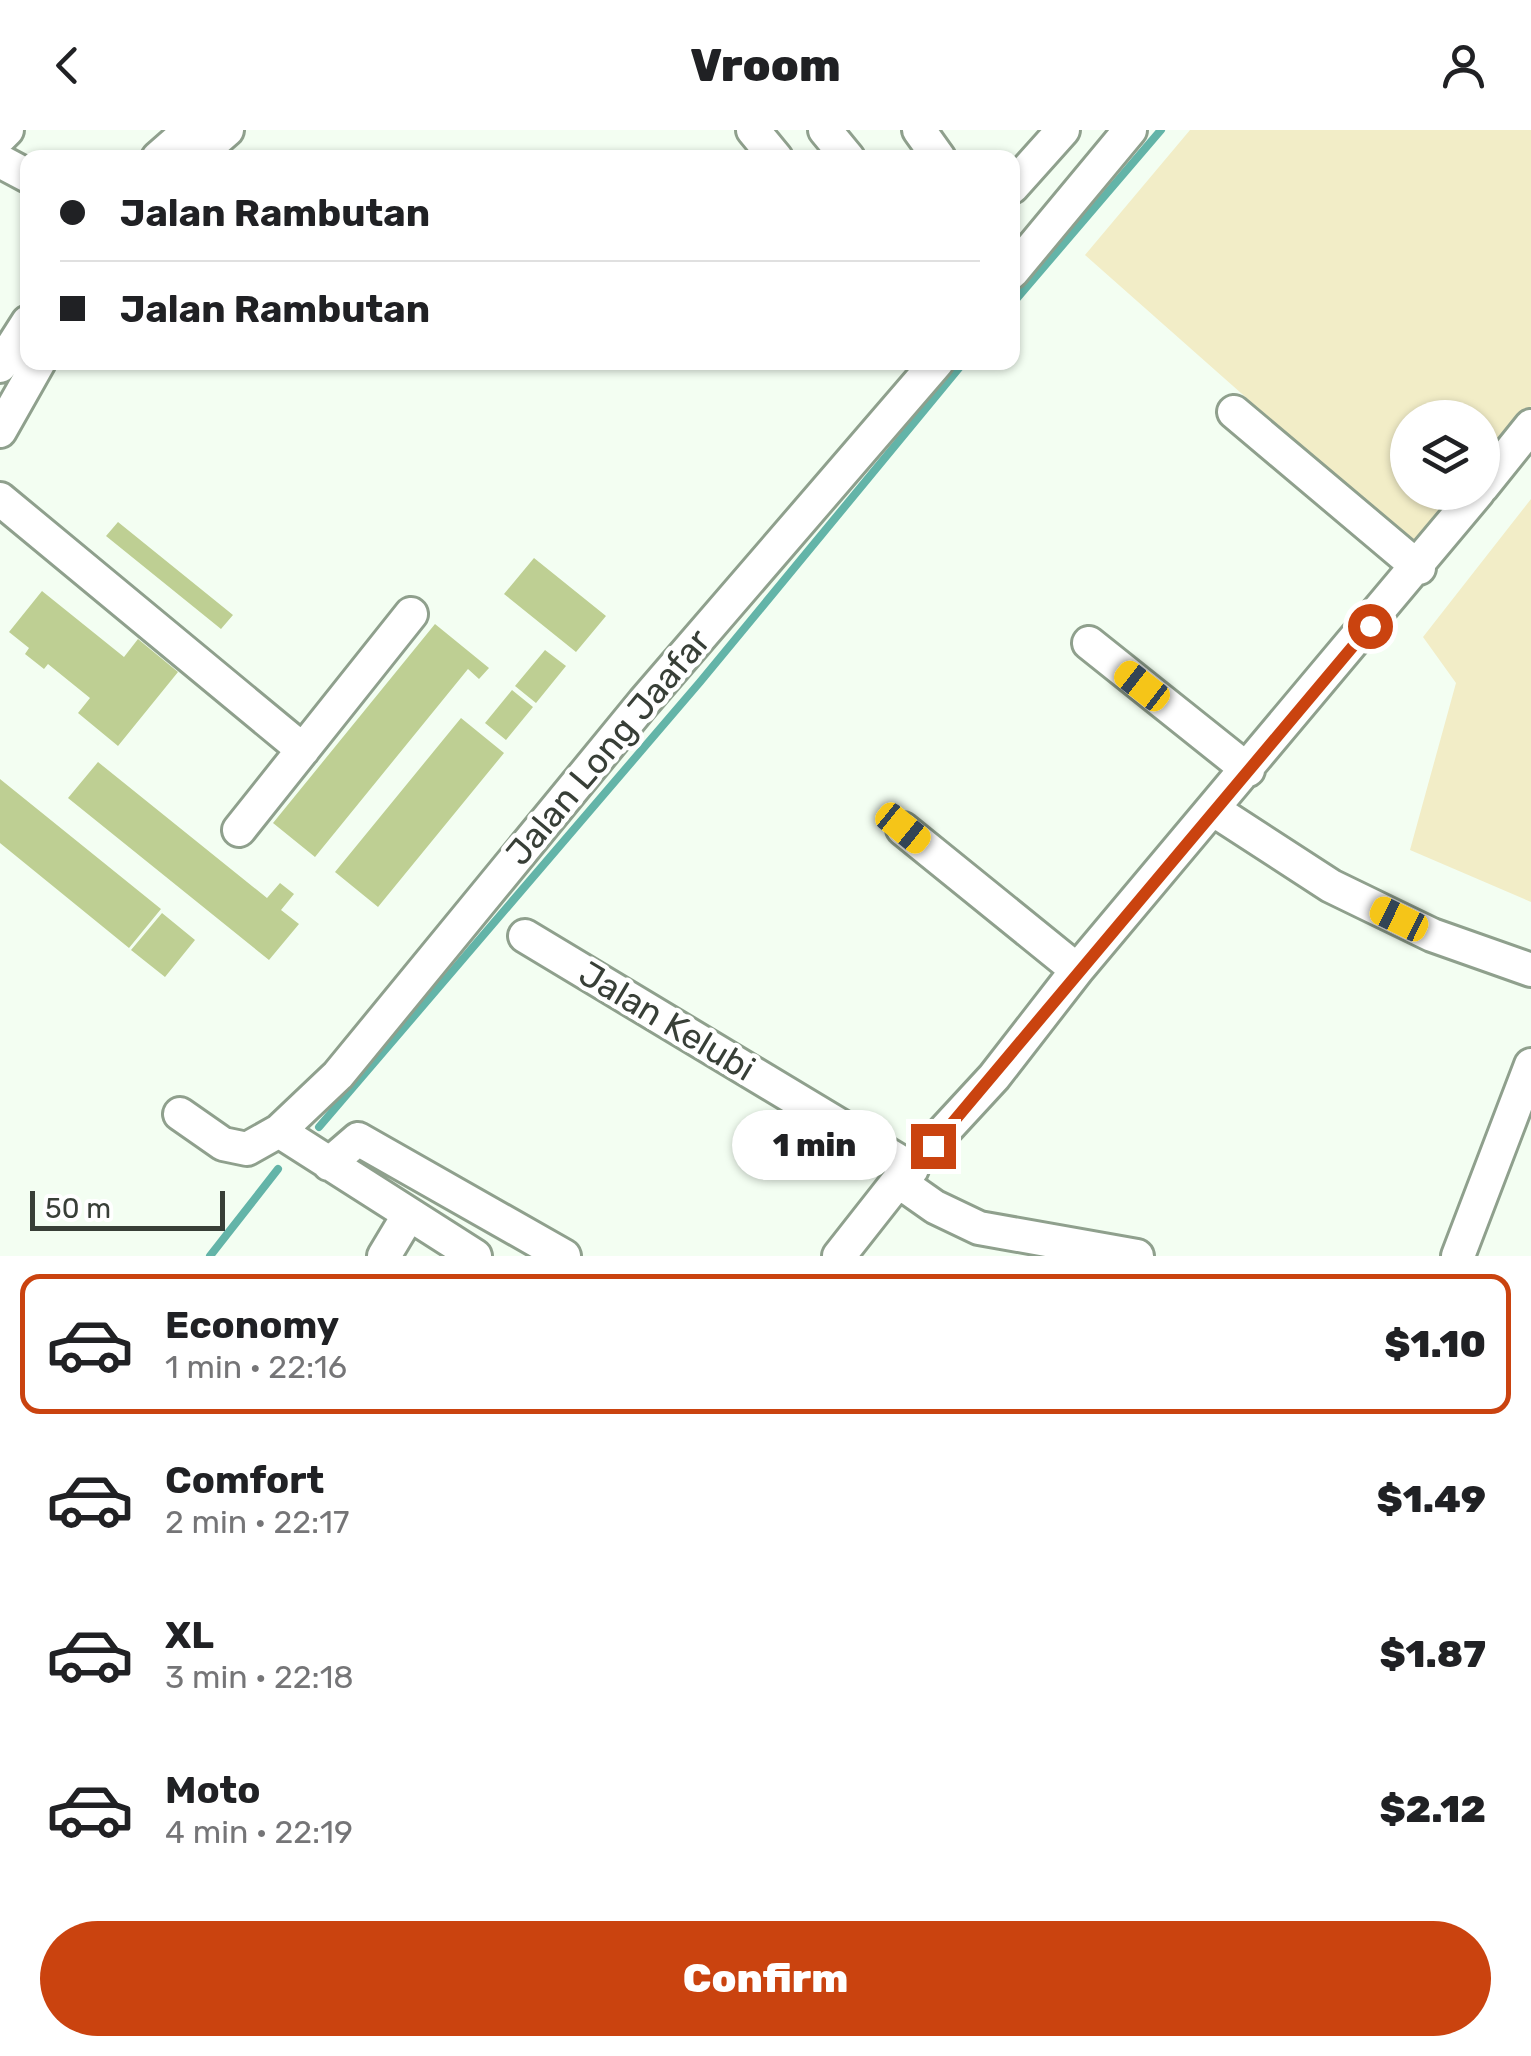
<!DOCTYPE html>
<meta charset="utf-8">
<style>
:root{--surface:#fff;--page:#f6f6f6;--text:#202124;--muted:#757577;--line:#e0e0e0;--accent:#ca430f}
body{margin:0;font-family:Rubik,sans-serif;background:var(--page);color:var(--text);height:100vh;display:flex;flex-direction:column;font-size:38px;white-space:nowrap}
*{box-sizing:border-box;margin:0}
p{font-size:32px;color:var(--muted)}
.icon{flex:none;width:55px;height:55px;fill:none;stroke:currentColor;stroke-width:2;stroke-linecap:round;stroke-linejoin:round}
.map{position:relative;height:1126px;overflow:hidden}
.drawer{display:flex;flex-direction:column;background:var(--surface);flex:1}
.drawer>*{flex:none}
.guide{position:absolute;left:20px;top:20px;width:1000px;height:220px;border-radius:20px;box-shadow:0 2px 8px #0004;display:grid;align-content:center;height:220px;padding:0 40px;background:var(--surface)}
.fabs{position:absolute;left:1390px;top:270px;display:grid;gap:20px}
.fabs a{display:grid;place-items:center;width:110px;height:110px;border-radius:50%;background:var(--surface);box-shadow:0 2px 8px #0004;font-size:50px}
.scale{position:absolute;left:30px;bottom:25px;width:195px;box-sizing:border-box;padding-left:10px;border:5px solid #383f37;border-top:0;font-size:28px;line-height:35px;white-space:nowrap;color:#383f37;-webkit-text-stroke:8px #fff;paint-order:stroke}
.end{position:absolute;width:45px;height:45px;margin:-22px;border:12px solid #ca430f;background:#fff;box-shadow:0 0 0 5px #fff}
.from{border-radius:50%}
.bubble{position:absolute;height:70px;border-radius:35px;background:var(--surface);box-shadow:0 2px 8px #0004;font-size:32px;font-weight:800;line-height:70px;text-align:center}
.car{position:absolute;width:30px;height:60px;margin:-30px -15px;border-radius:12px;box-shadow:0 0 8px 2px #0007;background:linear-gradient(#f5c518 24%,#345 0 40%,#f5c518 0 76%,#345 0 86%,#f5c518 0)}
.guide b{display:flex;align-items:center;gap:35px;height:95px;font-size:38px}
.guide b+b{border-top:2px solid var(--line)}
.guide i{width:25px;height:25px;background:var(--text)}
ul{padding:18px 0 0;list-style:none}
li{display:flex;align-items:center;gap:30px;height:140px;margin:0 20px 15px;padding:0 20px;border:5px solid transparent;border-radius:20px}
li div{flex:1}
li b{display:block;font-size:38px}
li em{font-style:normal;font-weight:800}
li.current{border-color:var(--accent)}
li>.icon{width:90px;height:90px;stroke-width:1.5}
.action{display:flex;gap:20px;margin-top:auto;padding:20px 40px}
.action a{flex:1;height:115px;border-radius:60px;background:var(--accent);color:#fff;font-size:40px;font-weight:800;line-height:115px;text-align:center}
header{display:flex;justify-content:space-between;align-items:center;height:130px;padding:0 40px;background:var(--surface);font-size:45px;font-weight:800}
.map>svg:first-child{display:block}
.green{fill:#f2edc7}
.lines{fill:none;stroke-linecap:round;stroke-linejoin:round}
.stream{stroke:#63b4a8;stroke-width:8}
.building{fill:#becf93}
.minor-casing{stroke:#8fa08d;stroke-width:38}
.minor{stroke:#fff;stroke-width:32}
.route{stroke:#ca430f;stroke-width:12}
.labels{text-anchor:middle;stroke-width:9;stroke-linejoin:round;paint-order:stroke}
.street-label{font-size:35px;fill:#383f37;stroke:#fff}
</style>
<header><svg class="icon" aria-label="back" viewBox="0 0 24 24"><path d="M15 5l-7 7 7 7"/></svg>Vroom<svg class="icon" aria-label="person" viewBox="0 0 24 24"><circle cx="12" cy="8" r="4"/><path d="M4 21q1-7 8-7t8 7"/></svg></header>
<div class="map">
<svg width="1531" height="1126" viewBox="0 0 1531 1126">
<rect width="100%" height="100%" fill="#f3fef2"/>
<path class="green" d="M1190,0H1531V276L1483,337L1482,288H1408V362L1462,363L1417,419L1085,125Z
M1531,369V772L1410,720L1456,553L1423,507Z"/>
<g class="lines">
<path class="stream" d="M1012,174L1161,0
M319,997L700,552L964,232
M210,1126L278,1039"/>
</g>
<path class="building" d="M118,392L233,485L221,499L106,406Z
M534,428L606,486L576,522L504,464Z
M42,461L124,527L138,509L178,542L118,616L78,583L90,568L48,534L44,539L25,524L29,518L9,502Z
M435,494L489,538L479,549L468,539L315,727L273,693Z
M545,520L566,536L536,573L515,556Z
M512,560L533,577L506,610L485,593Z
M461,588L504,623L378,777L335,742Z
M98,632L267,768L280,753L294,764L281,780L299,794L269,830L68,668Z
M0,649L161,779L129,818L0,713Z
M162,783L195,810L165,847L131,820Z"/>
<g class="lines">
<g class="minor-casing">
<path id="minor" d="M753,0L776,28
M825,0L848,28
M919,0L939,28
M0,7L7,0
M158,28L190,0
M195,28L227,0
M0,31L28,46
M1012,57L1063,0
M1012,142L1130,0
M0,236L28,192
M1234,282L1419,438
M0,301L39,232
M1482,357L1531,296
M0,369L303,620
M1089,513L1248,640
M1214,680L1331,756L1432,805L1531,840
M903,699L1077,840
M239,700L411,484
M525,806L912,1039
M180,984L223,1014L247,1019L279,1001L338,945L644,572L937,232
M279,1001L475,1126
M329,1034L358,1009L564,1126
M898,1051L935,1077L979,1098L1137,1126
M384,1126L408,1086
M839,1126L898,1051L994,947L1077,840L1478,362
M1458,1126L1531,935"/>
</g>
<use href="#minor" class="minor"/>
</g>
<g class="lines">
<path class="route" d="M933,1016L1370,496"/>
</g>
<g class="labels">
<g class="street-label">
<text transform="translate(608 617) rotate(-50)" y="12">Jalan Long Jaafar</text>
<text transform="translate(667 891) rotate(31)" y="12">Jalan Kelubi</text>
</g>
</g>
</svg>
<div class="fabs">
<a><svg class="icon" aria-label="layers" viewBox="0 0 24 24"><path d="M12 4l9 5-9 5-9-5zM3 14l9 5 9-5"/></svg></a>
</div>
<div class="scale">50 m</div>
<i class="end from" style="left:1370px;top:496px"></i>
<i class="end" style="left:933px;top:1016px"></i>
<div class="bubble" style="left:732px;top:980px;width:165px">1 min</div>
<i class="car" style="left:1142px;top:556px;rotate:308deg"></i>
<i class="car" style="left:903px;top:698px;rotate:129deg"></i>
<i class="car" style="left:1399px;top:789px;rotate:296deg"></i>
<div class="guide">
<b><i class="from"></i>Jalan Rambutan</b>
<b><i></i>Jalan Rambutan</b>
</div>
</div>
<section class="drawer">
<ul>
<li class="current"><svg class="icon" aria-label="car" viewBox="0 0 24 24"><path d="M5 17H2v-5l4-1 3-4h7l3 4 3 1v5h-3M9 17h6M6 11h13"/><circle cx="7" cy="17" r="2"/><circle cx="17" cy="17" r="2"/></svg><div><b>Economy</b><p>1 min · 22:16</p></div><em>$1.10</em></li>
<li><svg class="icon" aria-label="car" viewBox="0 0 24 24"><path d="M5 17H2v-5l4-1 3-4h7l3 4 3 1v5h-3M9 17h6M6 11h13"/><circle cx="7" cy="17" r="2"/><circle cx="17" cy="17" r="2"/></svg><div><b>Comfort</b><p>2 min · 22:17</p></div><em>$1.49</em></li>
<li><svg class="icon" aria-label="car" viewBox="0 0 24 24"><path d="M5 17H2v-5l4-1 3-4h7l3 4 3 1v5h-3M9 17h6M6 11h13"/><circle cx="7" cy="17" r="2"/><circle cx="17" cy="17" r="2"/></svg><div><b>XL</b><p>3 min · 22:18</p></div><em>$1.87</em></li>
<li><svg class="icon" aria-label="car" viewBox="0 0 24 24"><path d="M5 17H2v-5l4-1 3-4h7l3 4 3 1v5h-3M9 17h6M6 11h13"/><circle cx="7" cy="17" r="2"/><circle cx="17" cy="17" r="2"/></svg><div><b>Moto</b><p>4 min · 22:19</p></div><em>$2.12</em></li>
</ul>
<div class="action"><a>Confirm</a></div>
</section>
